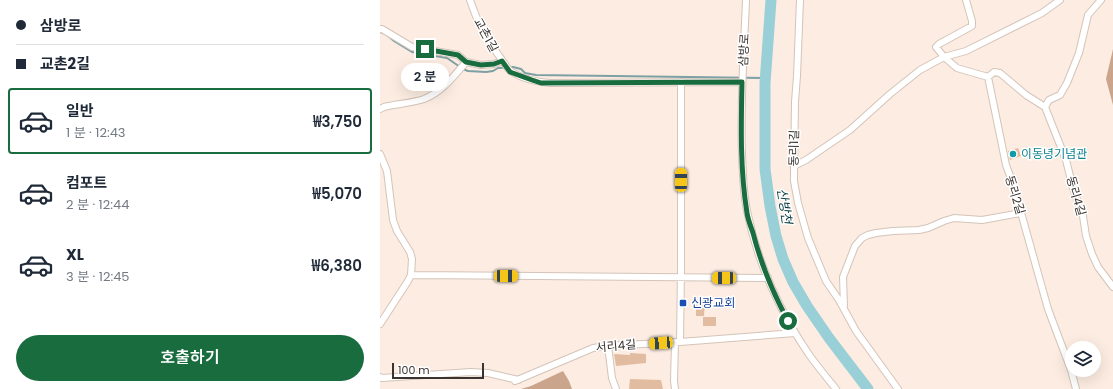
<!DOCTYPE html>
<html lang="ko">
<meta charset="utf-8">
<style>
:root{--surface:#fff;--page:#f2f2f3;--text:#1f2937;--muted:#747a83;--line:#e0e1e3;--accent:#196c3e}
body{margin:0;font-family:Poppins,"Noto Sans KR",sans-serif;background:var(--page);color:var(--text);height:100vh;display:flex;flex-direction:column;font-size:15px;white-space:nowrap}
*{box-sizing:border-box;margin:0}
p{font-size:13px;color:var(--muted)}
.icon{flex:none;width:22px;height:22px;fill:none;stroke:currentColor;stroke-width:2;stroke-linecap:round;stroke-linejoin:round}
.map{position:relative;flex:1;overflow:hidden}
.drawer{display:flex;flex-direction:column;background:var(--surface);width:380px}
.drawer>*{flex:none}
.banner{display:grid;align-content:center;height:88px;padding:0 16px;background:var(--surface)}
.controls{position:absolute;left:685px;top:341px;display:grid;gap:8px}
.controls a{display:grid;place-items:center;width:36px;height:36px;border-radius:50%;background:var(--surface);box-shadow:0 4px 16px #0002;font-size:20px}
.scale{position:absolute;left:12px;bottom:10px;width:92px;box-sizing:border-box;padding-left:4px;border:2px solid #3a332f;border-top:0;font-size:11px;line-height:14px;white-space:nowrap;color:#3a332f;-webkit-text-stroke:3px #fff;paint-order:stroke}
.end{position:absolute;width:18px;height:18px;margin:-9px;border:5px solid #196c3e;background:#fff;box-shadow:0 0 0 2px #fff}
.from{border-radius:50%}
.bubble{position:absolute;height:28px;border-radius:14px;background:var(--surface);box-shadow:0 4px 16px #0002;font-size:13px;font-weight:600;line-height:28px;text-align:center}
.car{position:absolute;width:12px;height:24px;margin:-12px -6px;border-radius:5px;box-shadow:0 0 3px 1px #0007;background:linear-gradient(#f5c518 24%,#345 0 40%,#f5c518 0 76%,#345 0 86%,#f5c518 0)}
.banner b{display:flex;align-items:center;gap:14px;height:38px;font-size:15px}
.banner b+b{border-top:1px solid var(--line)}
.banner i{width:10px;height:10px;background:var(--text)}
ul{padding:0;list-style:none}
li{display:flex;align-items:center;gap:12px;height:66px;margin:0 8px 6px;padding:0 8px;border:2px solid transparent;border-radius:4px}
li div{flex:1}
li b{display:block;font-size:15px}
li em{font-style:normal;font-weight:600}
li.selected{border-color:var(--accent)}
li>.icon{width:36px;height:36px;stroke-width:1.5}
.cta{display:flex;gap:8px;margin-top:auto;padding:8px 16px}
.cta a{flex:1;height:46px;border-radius:24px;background:var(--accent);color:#fff;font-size:16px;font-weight:600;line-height:46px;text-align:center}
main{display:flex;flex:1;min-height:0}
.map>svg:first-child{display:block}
.forest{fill:#caa58b}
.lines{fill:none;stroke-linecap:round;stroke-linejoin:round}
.stream{stroke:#7ca0a4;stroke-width:2}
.river{stroke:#99cfd6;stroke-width:11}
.building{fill:#e2bca1}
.minor-casing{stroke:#d4c4b9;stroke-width:8}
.minor{stroke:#fff;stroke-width:6}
.route{stroke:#196c3e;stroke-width:5}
.culture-dot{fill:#0f9aa8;stroke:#fff;stroke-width:1.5}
.transit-dot{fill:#1a4fb4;stroke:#fff;stroke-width:1.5}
.labels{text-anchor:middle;stroke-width:3;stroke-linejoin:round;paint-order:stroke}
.street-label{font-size:12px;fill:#3a332f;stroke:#fff}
.culture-label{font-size:12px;fill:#0d838f;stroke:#fff;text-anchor:start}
.transit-label{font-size:12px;fill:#164399;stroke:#fff;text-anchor:start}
.water-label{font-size:13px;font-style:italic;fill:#093d42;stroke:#fff}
</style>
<main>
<section class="drawer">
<div class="banner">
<b><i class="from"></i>삼방로</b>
<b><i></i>교촌2길</b>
</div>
<ul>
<li class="selected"><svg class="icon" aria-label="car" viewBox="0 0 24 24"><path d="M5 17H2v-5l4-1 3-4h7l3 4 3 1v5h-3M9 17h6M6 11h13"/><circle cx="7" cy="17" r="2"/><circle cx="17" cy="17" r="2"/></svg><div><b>일반</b><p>1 분 · 12:43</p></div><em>₩3,750</em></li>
<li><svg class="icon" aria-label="car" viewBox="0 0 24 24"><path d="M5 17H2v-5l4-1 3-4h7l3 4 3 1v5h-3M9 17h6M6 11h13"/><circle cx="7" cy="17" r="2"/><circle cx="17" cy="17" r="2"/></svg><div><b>컴포트</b><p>2 분 · 12:44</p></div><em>₩5,070</em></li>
<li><svg class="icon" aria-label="car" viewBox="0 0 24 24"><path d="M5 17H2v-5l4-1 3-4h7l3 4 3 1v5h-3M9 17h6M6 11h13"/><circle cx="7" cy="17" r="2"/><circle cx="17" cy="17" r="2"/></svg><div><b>XL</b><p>3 분 · 12:45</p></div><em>₩6,380</em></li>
</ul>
<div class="cta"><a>호출하기</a></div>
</section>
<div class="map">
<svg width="733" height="389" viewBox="0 0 733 389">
<rect width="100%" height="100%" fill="#fcece1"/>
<path class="forest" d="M733,49V105L726,79Z
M183,371L189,381L192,389H141L151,386Z"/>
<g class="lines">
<path class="stream" d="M0,32L6,34L14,41L32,52L67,58L83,69L88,71L106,72L113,71L118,68L133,67L141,69L145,73L156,75L386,78"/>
<path class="river" d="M391,0L385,83V169L390,206L396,236L403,259L413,282L427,306L449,338L488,389"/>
</g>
<path class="building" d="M638,148L641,156L630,160L628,151Z
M316,300H325L324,316H316Z
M323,317H336V326H323Z
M250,353L266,354V363L236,366L234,354L250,355Z
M250,379L281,380L283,389H249Z"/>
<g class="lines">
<g class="minor-casing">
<path id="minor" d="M90,0C97,22 108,42 122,60C125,64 128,70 132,72C143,79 158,82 170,83L362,82
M366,0C364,52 360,103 362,154C363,174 363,195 368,215C378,264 401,314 430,356C438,367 447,378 456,389
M420,0L417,76L415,102L414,166V181L418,203L428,238L446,281L459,300L476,331L518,389
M586,0L592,21V26L559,44L556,47L564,57L577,68L608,77L626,165L633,184L668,309L691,370L696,389
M721,0L708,15L699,53L687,83L680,95L669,100L665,107L686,160L693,188L703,216L706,236L712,254L718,267L733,287
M0,29H2L32,47L78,55L86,62L101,65L114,64L122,61
M608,77L614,72L620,73L646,95L665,107
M0,109L4,107C17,104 32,103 44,99C62,92 74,76 86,62
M0,154L7,171L13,220L17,231L30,252L32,259L31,275L28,281L0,324
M414,166L426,160L470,130L510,94L540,70L564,57L586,51L662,13L680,0
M31,275L388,278
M464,306L463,277L475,246L482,238L488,235L496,233L513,231L539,230L548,228L564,221L574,218L602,220L641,213
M295,342L294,381L295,389
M300,342L301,269V82
M228,346L232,378L236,389
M0,377L2,378L91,372L108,373L138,380
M135,381L213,348L226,346L300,342L415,333"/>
</g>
<use href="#minor" class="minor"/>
</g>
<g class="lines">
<path class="route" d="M45,49L78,55L86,62L101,65L114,64L122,61L130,72L152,80L161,83L362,82C361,125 360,170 367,213C368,220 371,227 373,233C381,264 393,293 408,321"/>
</g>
<circle class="culture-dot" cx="633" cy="154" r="4"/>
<rect class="transit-dot" x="299" y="299" width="8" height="8" rx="2"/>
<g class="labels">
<g class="street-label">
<text transform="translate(106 35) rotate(61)" y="4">교촌1길</text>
<text transform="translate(364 50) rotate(-87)" y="4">삼방로</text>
<text transform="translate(414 148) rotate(-89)" y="4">동리1길</text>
<text transform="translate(635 195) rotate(73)" y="4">동리2길</text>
<text transform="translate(696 196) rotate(74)" y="4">동리4길</text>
<text transform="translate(236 346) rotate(-5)" y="4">서리4길</text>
</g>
<g class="culture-label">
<text x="641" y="158">이동녕기념관</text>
</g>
<g class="transit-label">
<text x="311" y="307">신광교회</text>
</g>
<g class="water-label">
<text transform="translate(405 206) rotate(81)" y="5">산방천</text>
</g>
</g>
</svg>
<div class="controls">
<a><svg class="icon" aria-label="layers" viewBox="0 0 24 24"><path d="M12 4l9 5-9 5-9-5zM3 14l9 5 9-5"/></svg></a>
</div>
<div class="scale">100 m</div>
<i class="end from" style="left:408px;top:321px"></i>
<i class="end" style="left:45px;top:49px"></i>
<div class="bubble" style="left:21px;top:63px;width:48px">2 분</div>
<i class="car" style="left:301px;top:180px;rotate:0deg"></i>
<i class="car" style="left:126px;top:276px;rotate:90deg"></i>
<i class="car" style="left:344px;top:278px;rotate:270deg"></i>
<i class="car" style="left:281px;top:343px;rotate:266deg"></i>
</div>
</main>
